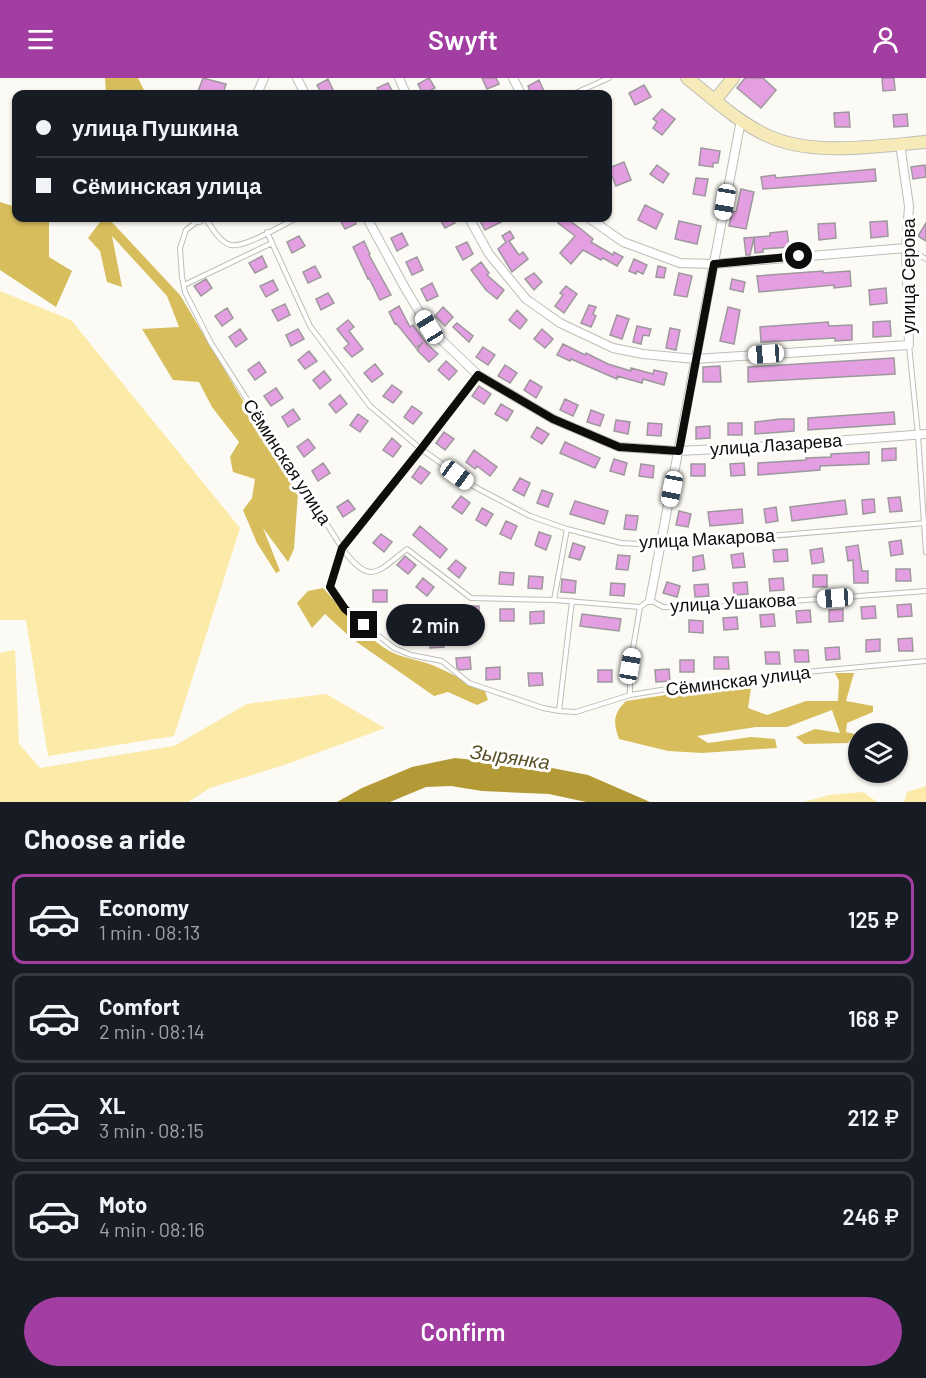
<!DOCTYPE html>
<meta charset="utf-8">
<style>
:root{--surface:#171b24;--page:#242831;--text:#f1f3f6;--muted:#9ea1a6;--line:#363941;--accent:#a23da2}
body{margin:0;font-family:Barlow,sans-serif;background:var(--page);color:var(--text);height:100vh;display:flex;flex-direction:column;font-size:22px;white-space:nowrap}
*{box-sizing:border-box;margin:0}
p{font-size:20px;color:var(--muted)}
.icon{flex:none;width:33px;height:33px;fill:none;stroke:currentColor;stroke-width:2;stroke-linecap:round;stroke-linejoin:round}
.map{position:relative;height:724px;overflow:hidden}
.drawer{display:flex;flex-direction:column;background:var(--surface);flex:1}
.drawer>*{flex:none}
.hud{position:absolute;left:12px;top:12px;width:600px;height:132px;border-radius:12px;box-shadow:0 2px 4px #0004;display:grid;align-content:center;height:132px;padding:0 24px;background:var(--surface)}
.tools{position:absolute;left:848px;top:645px;display:grid;gap:12px}
.tools a{display:grid;place-items:center;width:60px;height:60px;border-radius:50%;background:var(--surface);box-shadow:0 2px 4px #0004;font-size:30px}
.end{position:absolute;width:27px;height:27px;margin:-14px;border:8px solid #0e0d0b;background:#fff;box-shadow:0 0 0 3px #fff}
.from{border-radius:50%}
.bubble{position:absolute;height:42px;border-radius:21px;background:var(--surface);box-shadow:0 2px 4px #0004;font-size:20px;font-weight:600;line-height:42px;text-align:center}
.car{position:absolute;width:18px;height:36px;margin:-18px -9px;border-radius:8px;box-shadow:0 0 4px 2px #0007;background:linear-gradient(#fff 24%,#345 0 40%,#fff 0 76%,#345 0 86%,#fff 0)}
.hud b{display:flex;align-items:center;gap:21px;height:57px;font-size:22px}
.hud b+b{border-top:2px solid var(--line)}
.hud i{width:15px;height:15px;background:var(--text)}
ul{padding:0;list-style:none}
li{display:flex;align-items:center;gap:18px;height:90px;margin:0 12px 9px;padding:0 12px;border:3px solid var(--line);border-radius:12px}
li div{flex:1}
li b{display:block;font-size:22px}
li em{font-style:normal;font-weight:600}
li.current{border-color:var(--accent)}
li>.icon{width:54px;height:54px;stroke-width:1.5}
h2{padding:0 24px;font-size:27px;line-height:72px}
.cta{display:flex;gap:12px;margin-top:auto;padding:12px 24px}
.cta a{flex:1;height:69px;border-radius:36px;background:var(--accent);color:#fff;font-size:24px;font-weight:600;line-height:69px;text-align:center}
header{display:flex;justify-content:space-between;align-items:center;height:78px;padding:0 24px;background:var(--accent);color:#fff;font-size:27px;font-weight:600}
.map>svg:first-child{display:block}
.green{fill:#fceaa8}
.forest{fill:#d7bd5c}
.water{fill:#b39a36}
.building{fill:#e49fe2;stroke:#9d989d;stroke-width:1.5}
.lines{fill:none;stroke-linecap:round;stroke-linejoin:round}
.lane-casing{stroke:#bfbdb7;stroke-width:6}
.street-casing{stroke:#bfbdb7;stroke-width:10}
.secondary-casing{stroke:#bfbdb7;stroke-width:14}
.lane{stroke:#fff;stroke-width:4}
.street{stroke:#fff;stroke-width:8}
.secondary{stroke:#f5eab8;stroke-width:12}
.route{stroke:#0e0d0b;stroke-width:8}
.labels{text-anchor:middle;stroke-width:6;stroke-linejoin:round;paint-order:stroke}
.street-label{font-size:18px;fill:#0e0d0b;stroke:#fff}
.water-label{font-size:20px;font-style:italic;fill:#5a4f26;stroke:#fff}
</style>
<header><svg class="icon" aria-label="menu" viewBox="0 0 24 24"><path d="M4 6h16M4 12h16M4 18h16"/></svg>Swyft<svg class="icon" aria-label="person" viewBox="0 0 24 24"><circle cx="12" cy="8" r="4"/><path d="M4 21q1-7 8-7t8 7"/></svg></header>
<div class="map">
<svg width="926" height="724" viewBox="0 0 926 724">
<rect width="100%" height="100%" fill="#fcfaf4"/>
<path class="green" d="M0,213L71,242L240,450L174,658L48,678L26,542H0Z
M15,572L19,666L40,690L174,668L247,626L326,616L385,650L287,686L210,710L188,724H0V575Z
M926,708V724H904L907,714Z
M863,714L877,724H804L829,717Z"/>
<path class="forest" d="M105,0H138L146,16H106Z
M0,124L16,129V140H49V179L72,193L56,229L0,192Z
M103,140H108L180,217L298,415L294,471L288,484L263,450L280,493L276,495L257,465L243,432L252,420L255,401L233,394L230,379L239,364L212,329L199,304L173,302L142,251L179,249L167,218L112,158L122,209L107,204L100,173L88,160Z
M323,510C341,530 360,553 383,569C399,581 421,581 439,590C455,597 469,606 485,613L488,622L477,627L448,614L434,618L351,560L325,536L312,550L297,525L308,513Z
M835,595H854L846,623L873,628V634L847,645L846,654L855,656L848,665L804,666L796,659L815,651L840,655L832,632L787,649H756L697,658L708,665L751,659L775,661L777,670L702,675L668,673L619,661C613,644 613,636 626,623L752,604L748,630L767,637L806,623H838L839,603Z"/>
<path class="water" d="M455,680L552,690L588,697L650,724H586L549,716L482,713L451,708L426,709L390,724H337L362,710L412,689Z"/>
<path class="building" d="M203,0L226,6L223,16H197Z
M429,0L435,10L423,16L418,6Z
M482,0H496L499,6L487,11Z
M745,0H763L776,12L761,30L737,10Z
M882,0H894L895,12L883,13Z
M328,1L334,14L322,16L317,7Z
M539,2L544,13L531,16L528,8Z
M388,5L394,16H380L377,10Z
M644,7L651,19L635,27L629,15Z
M662,31L675,41L662,57L653,50L657,44L653,41Z
M849,34L850,49H835L834,35Z
M907,36L908,48L894,49L893,37Z
M701,70L720,73L718,85H713V89L699,87Z
M624,84L631,102L616,108L609,90Z
M657,87L669,96L663,105L650,96Z
M925,87L926,99L913,101L911,89Z
M875,91L876,103L763,111L761,99L775,97L776,100Z
M696,100L708,101L705,118L693,116Z
M741,111L754,114L746,151L729,148L732,133L736,134Z
M645,127L663,136L656,151L638,142Z
M339,140H353L356,146L345,151Z
M439,140H453L455,145L445,150Z
M486,140H509L485,152L480,143Z
M563,140H566L581,151L593,161L591,164L613,177L614,174L623,179L617,188L603,180L601,182L583,172L571,186L560,175L575,158L558,145Z
M679,143L701,148L697,166L675,161Z
M887,143L888,158L871,160L870,144Z
M835,145L836,160L819,162L818,146Z
M926,145V163L918,158Z
M510,153L514,160L509,163L519,177L523,174L528,181L512,194L498,171L506,164L502,158Z
M787,153L789,169L763,171V174L755,175L754,160L750,177H746L744,160L770,158V155Z
M402,155L408,167L397,173L391,160Z
M299,158L305,168L292,175L287,164Z
M364,163L370,176L369,177L391,217L380,222L369,200L368,201L353,169Z
M467,164L473,176L463,182L456,169Z
M262,178L267,189L255,195L249,185Z
M417,179L423,192L412,197L406,184Z
M634,181L647,187L643,196L637,193L636,196L629,193Z
M481,184L489,195L487,197L504,212L497,221L486,212L471,192Z
M315,188L321,199L308,205L303,194Z
M658,188L666,190L664,200L656,199Z
M823,193V195L850,193L851,208L834,210V207L759,214L757,198Z
M534,195L542,204L534,212L525,201Z
M679,195L692,198L687,219L674,217Z
M206,201L212,210L201,218L194,208Z
M732,201L745,204L743,214L730,211Z
M273,202L278,212L266,219L260,208Z
M432,205L438,218L427,223L421,211Z
M566,208L577,216L564,235L555,228L563,217L560,215Z
M886,210L887,225L870,227L869,212Z
M328,215L334,225L321,232L316,221Z
M285,226L290,237L278,243L272,232Z
M589,227L596,229L593,236L596,238L591,249L581,245Z
M399,228L410,249L413,247L427,266L438,276L429,284L417,272L423,264L416,270L396,245L395,246L389,234Z
M443,229L453,239L445,248L435,238Z
M728,229L740,232L734,266L720,263Z
M227,230L233,240L222,248L215,238Z
M517,232L527,242L520,251L509,242Z
M617,237L629,241L622,261L610,257Z
M348,242L354,249L349,253L363,271L352,279L344,270L349,266L337,251Z
M890,243L891,258L873,259V244Z
M828,244L829,248L852,247V262L835,263V260L761,264L760,249Z
M457,245L473,258L469,264L453,249Z
M637,248L651,251L649,258L643,257L641,266L633,264Z
M670,250L680,252L676,272L666,270Z
M240,251L247,261L236,269L229,259Z
M298,251L304,261L291,268L286,257Z
M542,251L553,261L545,270L534,261Z
M563,266L585,277L586,275L608,286L631,293V290L653,296L654,292L667,295L664,307L643,301L642,305L617,298V301L571,281L570,283L557,277Z
M483,269L495,277L488,287L476,279Z
M309,273L317,283L305,291L298,282Z
M894,280L895,296L748,304V289Z
M446,283L457,293L449,302L438,292Z
M259,284L266,294L255,302L248,292Z
M375,286L383,296L372,304L364,295Z
M505,287L517,295L510,305L498,298Z
M720,288L721,304H703V289Z
M324,293L331,302L320,311L313,302Z
M530,302L542,309L536,320L524,312Z
M392,307L402,314L393,325L383,318Z
M479,308L491,316L484,326L472,318Z
M276,310L283,320L271,328L264,318Z
M340,317L347,326L336,335L329,326Z
M565,321L578,327L573,338L560,332Z
M501,326L513,333L507,343L495,336Z
M412,328L422,335L413,346L404,339Z
M293,331L300,341L288,349L282,339Z
M591,332L604,337L600,348L587,344Z
M894,334L895,346L808,352V340Z
M358,336L368,343L360,354L350,347Z
M780,341H794V353L755,356V344Z
M616,342L630,344L628,356L614,353Z
M648,345L662,346L661,358L647,357Z
M728,345H742V357H728Z
M710,348V360L696,361V349Z
M537,349L549,356L542,366L531,359Z
M444,354L454,361L445,372L436,365Z
M392,360L401,368L393,379L383,372Z
M308,361L315,370L304,379L297,369Z
M565,364L600,380L595,390L560,375Z
M896,370V382L882,383V371Z
M474,372L497,389L490,398L477,388L475,391L466,384Z
M869,374V386L820,388V392L758,397V385L806,382V380L831,379V376Z
M614,381L627,385L624,397L610,393Z
M323,385L330,395L318,403L312,393Z
M744,385L745,397L731,398L730,386Z
M641,386L654,388L653,400L639,398Z
M691,386H705V398H691Z
M420,388L430,395L421,406L412,399Z
M520,400L530,405L524,418L513,412Z
M542,412L553,416L548,429L537,425Z
M461,418L470,425L462,436L452,429Z
M900,419L902,433L890,434L888,420Z
M874,421L875,434L863,436L862,422Z
M348,422L355,431L343,439L337,429Z
M845,422L847,436L792,443L790,429Z
M575,423L608,433L604,446L570,436Z
M776,429L778,443L766,445L764,431Z
M482,430L493,436L486,448L476,442Z
M742,431L743,445L710,448L708,434Z
M679,433L691,436L688,449L676,447Z
M626,437L638,438L636,452L624,451Z
M506,443L517,448L511,461L500,456Z
M420,448L447,471L440,480L413,457Z
M539,454L551,458L546,472L535,467Z
M381,456L392,464L384,474L373,465Z
M901,462L903,476L891,478L889,464Z
M573,465L585,469L580,482L569,479Z
M858,467L862,493H868V505H854L853,482L848,483L846,469Z
M822,470L824,484L812,486L810,472Z
M787,471L788,483L774,484L773,472Z
M743,475L745,489L733,490L731,477Z
M618,477L630,478L628,492L616,491Z
M703,477L705,491L693,493V479Z
M405,478L416,487L408,496L397,487Z
M456,482L466,490L459,500L448,491Z
M896,491H910L911,503H896Z
M500,494L514,495L513,507L499,506Z
M813,497H827V509H813Z
M529,498L543,499L542,511L528,510Z
M423,500L434,509L427,518L416,509Z
M783,500L784,512L770,513L769,501Z
M562,501L576,503L575,515L561,514Z
M667,504L680,508L677,519L663,515Z
M747,504L748,516L734,517L733,505Z
M611,505L625,506L624,518L610,517Z
M708,506L709,518L695,519L694,507Z
M373,512H387V524H373Z
M911,526L912,538L898,539L897,527Z
M465,528H479V540H465Z
M875,528L876,540L862,541L861,529Z
M500,531H514V543H500Z
M843,531V543L829,544V532Z
M810,532L811,544L797,545L796,533Z
M411,533V545L397,546L396,534Z
M544,533V545L530,546V534Z
M582,536L621,541L619,553L580,548Z
M774,536L775,548L761,549L760,537Z
M737,539L738,551L724,552L723,540Z
M689,542L703,543V555L689,554Z
M444,557V569L430,570V558Z
M912,560L913,573H899L898,561Z
M880,561V573L866,574V562Z
M839,569L840,581L826,582L825,570Z
M794,572H808L809,584H795Z
M765,574H779L780,586H766Z
M470,579L471,591L460,592L457,590L456,580Z
M714,579H728L729,591H714Z
M680,582H694V594H680Z
M500,589V601L486,602V590Z
M669,591L670,603L656,604L655,592Z
M598,592H612V604H598Z
M528,595H542L543,607L529,608Z"/>
<g class="lines">
<g class="lane-casing">
<path id="lane" d="M573,16L609,0
M205,140C212,149 219,164 231,167C245,170 284,146 297,140
M199,142L186,152L180,170L182,199L185,214L211,265L342,470C369,507 376,496 407,471L471,520L554,522L640,529L650,522L663,529L699,530L926,513
M267,154L310,248L370,328L421,371L475,409L530,438L567,451L621,465L661,467L926,445
M907,170L926,181
M184,207L272,165
M909,267L918,357L926,474
M478,297L421,371L342,470L330,509L345,531L394,570L411,577L442,583L469,605L543,630L559,633L576,634L630,617L729,601L926,583
M554,522L567,451
M630,617V588L640,529
M559,633L572,523"/>
</g>
<g class="street-casing">
<path id="street" d="M297,0L305,16
M399,0L406,16
M513,0L521,16
M257,16L264,0
M367,140L405,210L429,250L478,297L553,341L619,369L679,373L755,369L926,356
M469,140L489,176L526,221L560,245L613,270L643,276L695,281L909,267L906,170L909,128L900,66
M589,140L623,164L680,185L714,186L906,170
M199,142L201,140
M650,522L741,42"/>
</g>
<g class="secondary-casing">
<path id="secondary" d="M687,0C711,19 738,44 766,57C811,79 877,68 926,64
M716,21L733,0"/>
</g>
<use href="#lane" class="lane"/>
<use href="#street" class="street"/>
<use href="#secondary" class="secondary"/>
</g>
<g class="lines">
<path class="route" d="M364,547L345,531L330,509L342,470L421,371L478,297L553,341L619,369L679,373L714,186L799,178"/>
</g>
<g class="labels">
<g class="street-label">
<text transform="translate(909 198) rotate(-90)" y="6">улица Серова</text>
<text transform="translate(776 367) rotate(-4)" y="6">улица Лазарева</text>
<text transform="translate(287 384) rotate(57)" y="6">Сёминская улица</text>
<text transform="translate(707 461) rotate(-3)" y="6">улица Макарова</text>
<text transform="translate(733 525) rotate(-3)" y="6">улица Ушакова</text>
<text transform="translate(738 603) rotate(-7)" y="6">Сёминская улица</text>
</g>
<g class="water-label">
<text transform="translate(510 679) rotate(8)" y="7">Зырянка</text>
</g>
</g>
</svg>
<div class="tools">
<a><svg class="icon" aria-label="layers" viewBox="0 0 24 24"><path d="M12 4l9 5-9 5-9-5zM3 14l9 5 9-5"/></svg></a>
</div>
<i class="end from" style="left:799px;top:178px"></i>
<i class="end" style="left:364px;top:547px"></i>
<div class="bubble" style="left:386px;top:526px;width:99px">2 min</div>
<i class="car" style="left:725px;top:124px;rotate:190deg"></i>
<i class="car" style="left:429px;top:249px;rotate:328deg"></i>
<i class="car" style="left:766px;top:276px;rotate:266deg"></i>
<i class="car" style="left:457px;top:397px;rotate:126deg"></i>
<i class="car" style="left:672px;top:411px;rotate:191deg"></i>
<i class="car" style="left:835px;top:520px;rotate:266deg"></i>
<i class="car" style="left:630px;top:588px;rotate:10deg"></i>
<div class="hud">
<b><i class="from"></i>улица Пушкина</b>
<b><i></i>Сёминская улица</b>
</div>
</div>
<section class="drawer">
<h2>Choose a ride</h2>
<ul>
<li class="current"><svg class="icon" aria-label="car" viewBox="0 0 24 24"><path d="M5 17H2v-5l4-1 3-4h7l3 4 3 1v5h-3M9 17h6M6 11h13"/><circle cx="7" cy="17" r="2"/><circle cx="17" cy="17" r="2"/></svg><div><b>Economy</b><p>1 min · 08:13</p></div><em>125 ₽</em></li>
<li><svg class="icon" aria-label="car" viewBox="0 0 24 24"><path d="M5 17H2v-5l4-1 3-4h7l3 4 3 1v5h-3M9 17h6M6 11h13"/><circle cx="7" cy="17" r="2"/><circle cx="17" cy="17" r="2"/></svg><div><b>Comfort</b><p>2 min · 08:14</p></div><em>168 ₽</em></li>
<li><svg class="icon" aria-label="car" viewBox="0 0 24 24"><path d="M5 17H2v-5l4-1 3-4h7l3 4 3 1v5h-3M9 17h6M6 11h13"/><circle cx="7" cy="17" r="2"/><circle cx="17" cy="17" r="2"/></svg><div><b>XL</b><p>3 min · 08:15</p></div><em>212 ₽</em></li>
<li><svg class="icon" aria-label="car" viewBox="0 0 24 24"><path d="M5 17H2v-5l4-1 3-4h7l3 4 3 1v5h-3M9 17h6M6 11h13"/><circle cx="7" cy="17" r="2"/><circle cx="17" cy="17" r="2"/></svg><div><b>Moto</b><p>4 min · 08:16</p></div><em>246 ₽</em></li>
</ul>
<div class="cta"><a>Confirm</a></div>
</section>
